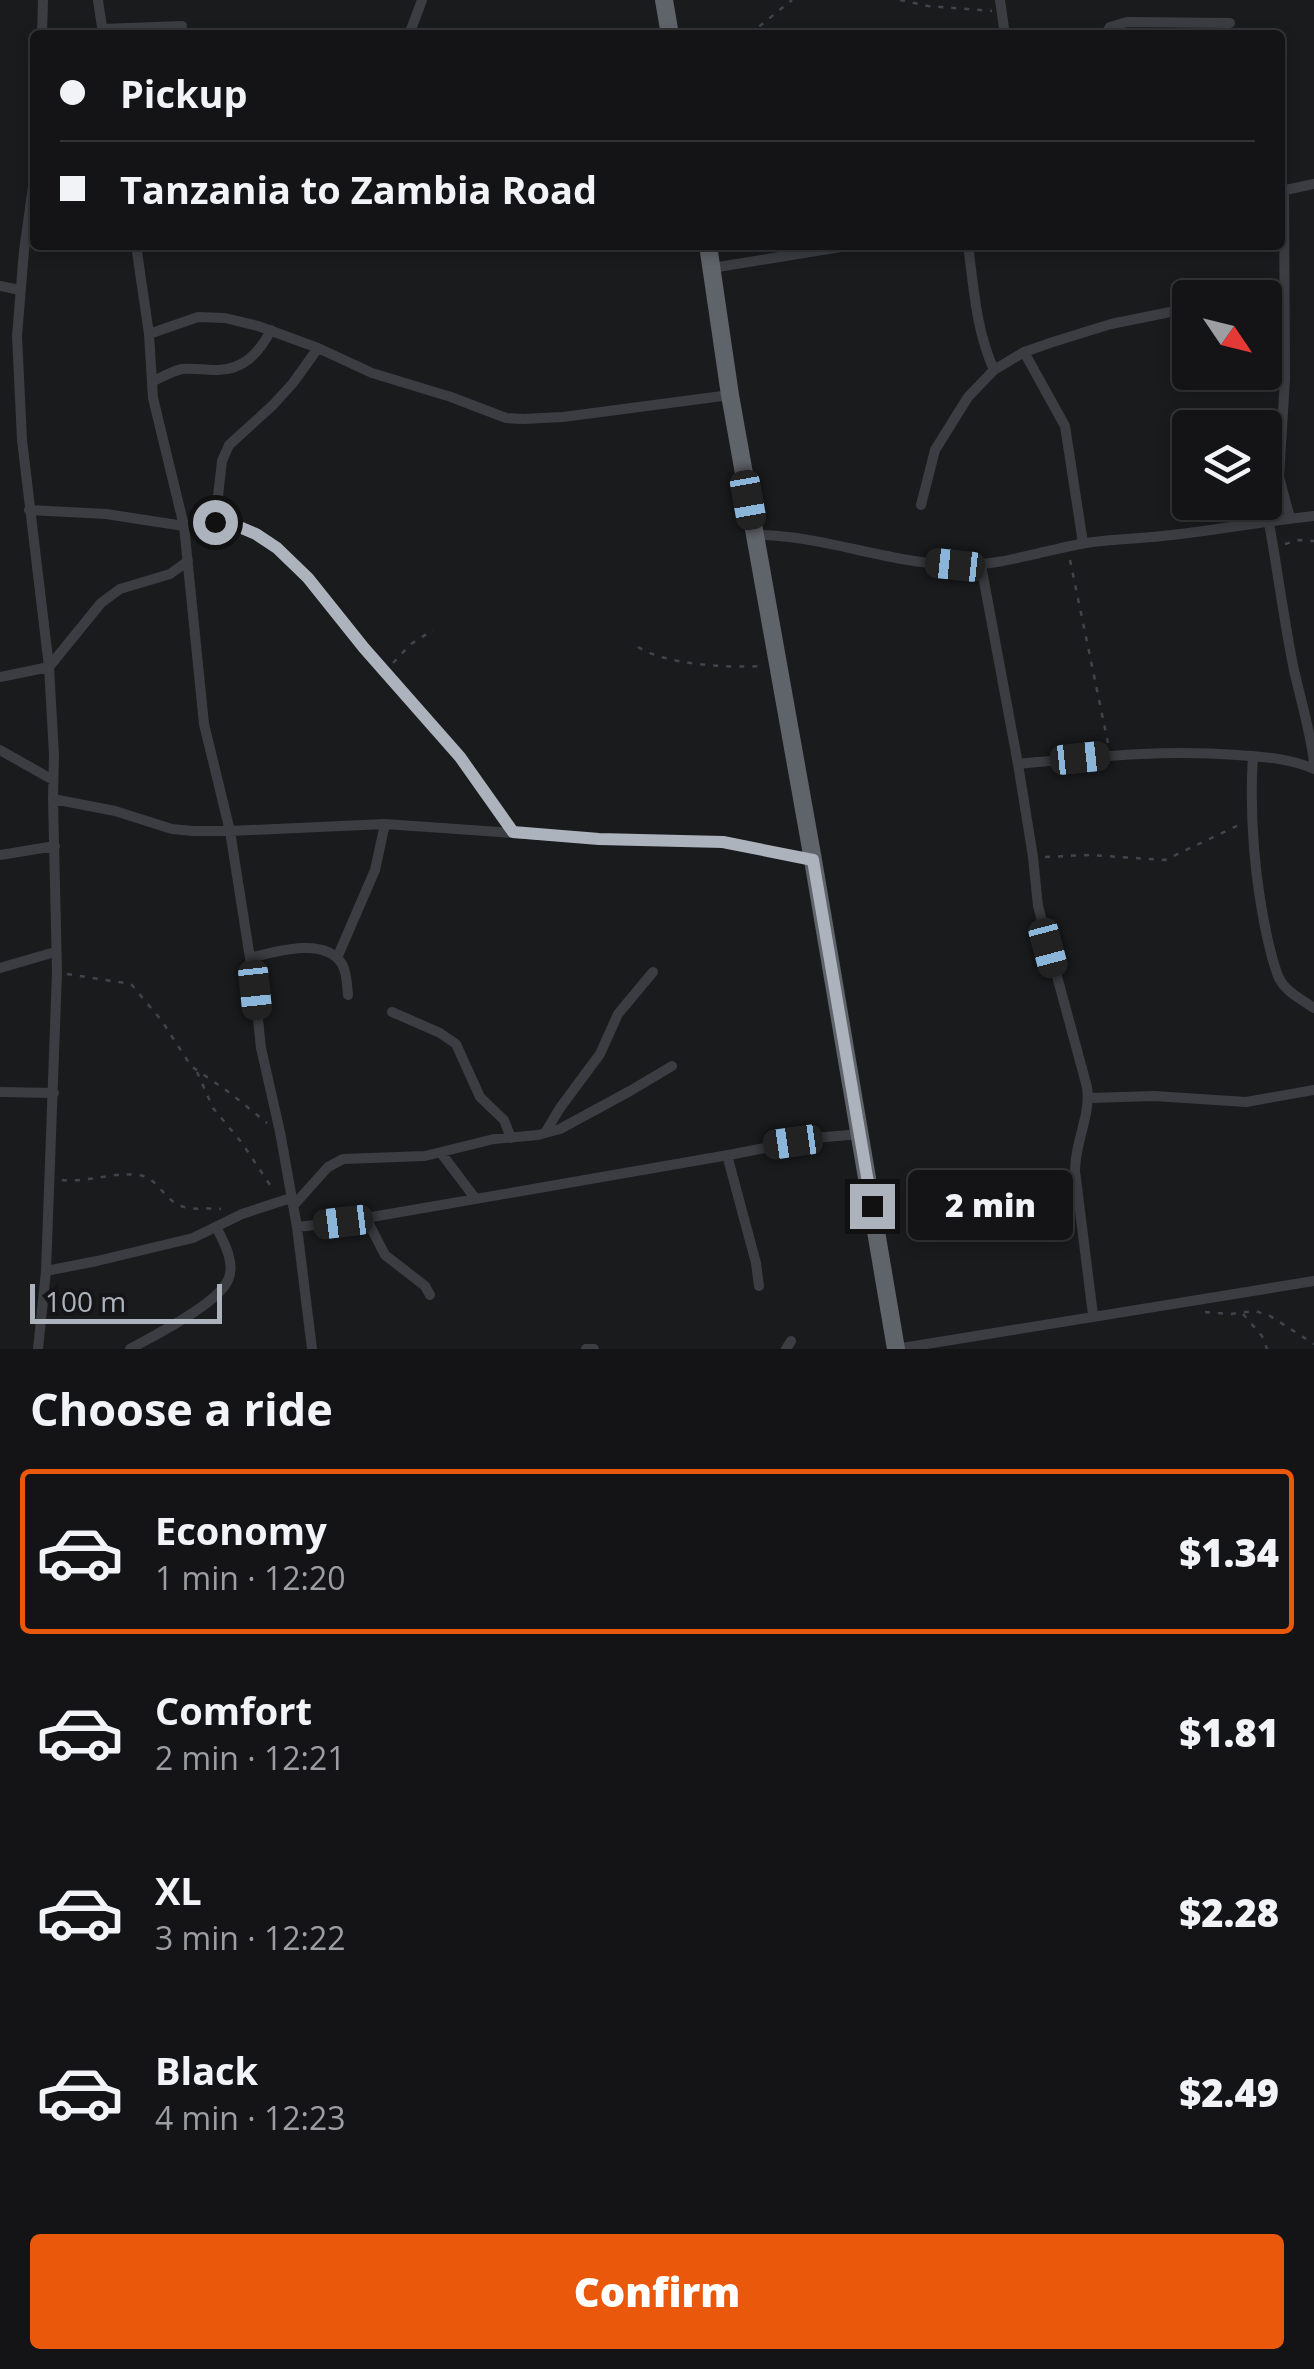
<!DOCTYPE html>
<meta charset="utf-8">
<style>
:root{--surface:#141416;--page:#1d1d1f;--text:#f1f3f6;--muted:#9d9ea1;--line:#333335;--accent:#ea580c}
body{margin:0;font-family:"Open Sans",sans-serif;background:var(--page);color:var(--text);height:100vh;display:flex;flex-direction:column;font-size:38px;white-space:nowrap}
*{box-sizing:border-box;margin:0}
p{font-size:32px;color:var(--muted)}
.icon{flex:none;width:55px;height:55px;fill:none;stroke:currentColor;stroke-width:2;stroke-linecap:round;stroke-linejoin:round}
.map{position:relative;height:1349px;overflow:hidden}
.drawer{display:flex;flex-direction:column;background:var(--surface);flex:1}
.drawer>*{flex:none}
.hud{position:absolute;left:30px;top:30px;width:1255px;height:220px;border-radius:10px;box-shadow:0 5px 15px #0003,0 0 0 2px var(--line);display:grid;align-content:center;height:220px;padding:0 30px;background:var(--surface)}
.needle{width:65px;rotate:125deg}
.tools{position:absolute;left:1172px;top:280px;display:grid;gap:20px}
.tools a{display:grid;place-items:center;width:110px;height:110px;border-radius:10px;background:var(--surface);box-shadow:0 5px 15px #0003,0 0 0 2px var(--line);font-size:50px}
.scale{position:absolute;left:30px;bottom:25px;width:192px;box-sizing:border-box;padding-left:10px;border:5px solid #adb3bc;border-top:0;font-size:28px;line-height:35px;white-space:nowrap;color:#adb3bc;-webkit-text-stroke:8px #151518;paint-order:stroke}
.end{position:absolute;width:45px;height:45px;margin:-22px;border:12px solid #adb3bc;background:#111;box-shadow:0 0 0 5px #111}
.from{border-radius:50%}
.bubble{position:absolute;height:70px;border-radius:10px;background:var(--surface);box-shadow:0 5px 15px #0003,0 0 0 2px var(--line);font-size:32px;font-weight:800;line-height:70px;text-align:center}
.car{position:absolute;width:30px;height:60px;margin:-30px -15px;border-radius:12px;box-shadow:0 0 8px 2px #0007;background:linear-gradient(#222 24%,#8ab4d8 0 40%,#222 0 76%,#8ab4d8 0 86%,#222 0)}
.hud b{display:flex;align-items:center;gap:35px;height:95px;font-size:38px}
.hud b+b{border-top:2px solid var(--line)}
.hud i{width:25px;height:25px;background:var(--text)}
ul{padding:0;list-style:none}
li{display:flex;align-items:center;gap:30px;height:165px;margin:0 20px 15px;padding:0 10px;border:5px solid transparent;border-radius:10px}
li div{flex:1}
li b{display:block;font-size:38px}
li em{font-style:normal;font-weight:800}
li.on{border-color:var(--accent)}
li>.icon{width:90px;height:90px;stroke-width:1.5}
h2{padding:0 30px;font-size:45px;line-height:120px}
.primary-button{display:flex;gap:20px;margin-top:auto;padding:20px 30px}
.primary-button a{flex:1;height:115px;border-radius:10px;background:var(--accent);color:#fff;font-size:40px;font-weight:800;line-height:115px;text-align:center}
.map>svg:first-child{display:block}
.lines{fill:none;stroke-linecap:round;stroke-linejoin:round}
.path{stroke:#414449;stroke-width:2.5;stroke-dasharray:5 8;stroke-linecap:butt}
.minor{stroke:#3b3d42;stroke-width:10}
.trunk{stroke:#5f636a;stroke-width:18}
.route{stroke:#adb3bc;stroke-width:12}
</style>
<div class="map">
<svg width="1314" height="1349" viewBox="0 0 1314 1349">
<rect width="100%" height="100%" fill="#1a1b1d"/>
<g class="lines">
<path class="path" d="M900,0L928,6L992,11
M735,35L756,29L792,0
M1285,544L1299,540L1314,541
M1070,560L1108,743
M638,647C667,665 728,668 761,666
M393,663L411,644L433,630
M1045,857L1090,855L1165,860L1243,823
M67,974L131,984L162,1021L191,1066L230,1093L267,1123
M197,1072L213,1108L242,1143L274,1191
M62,1180C87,1183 119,1170 143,1176C158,1180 165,1200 181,1206C193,1211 208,1207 221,1209
M1205,1312L1230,1314L1255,1311L1270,1316L1314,1344
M1243,1314L1262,1336L1267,1349"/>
<path class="minor" d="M98,0L103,34
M1000,0L1005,35
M102,29L182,26
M42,35L43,0
M409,35L422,0
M1105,35L1110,27L1127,22L1230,23
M35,172L24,251L17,336L22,440L49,667L54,755L53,799L57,972L46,1271L38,1349
M1284,190L1285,379L1279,477L1290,518
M1281,191L1314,184
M136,245L149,334L153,398L184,526L204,724L230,831L255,990L261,1048L280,1132L297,1227L312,1349
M968,245C974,289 976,330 994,370
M712,268L853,245
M0,286L20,290
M1242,298L1284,290
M149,334L198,317L225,318L258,326L318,348L372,373L451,397L506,418L523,419L563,417L730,395
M1024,352L1065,426L1083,543
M152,382C162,377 172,371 182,369C193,368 204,370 215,370C243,371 259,353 271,330
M921,505L935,450L968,397L994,370L1024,352L1056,341L1111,324L1190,308
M29,510L106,514L184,526L215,522L237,526L270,542L308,577L364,648L460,757L513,832
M215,522L222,461L229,445L273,405L293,383L318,348
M1269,523C1278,572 1284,622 1294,670C1301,701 1310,730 1314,762
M755,535C824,535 889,564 958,565C1002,566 1044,550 1086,543C1112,539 1137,539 1162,536C1213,531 1263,521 1314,516
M981,565L1018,764L1033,857L1038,906L1087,1087C1091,1117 1075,1140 1075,1171L1093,1315
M0,677L49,667L101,603L120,589L170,574L188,561
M0,750L53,780
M1253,756C1249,816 1255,883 1268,941C1271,953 1274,967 1279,978C1286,992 1301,999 1314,1008
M1018,764C1092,757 1164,749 1237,755C1264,757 1289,758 1314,769
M53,799L115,811L172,829L193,831H230L385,824L599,839L723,842L813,860
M0,855L55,846
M250,958C274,952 325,936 342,964C347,972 347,985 348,995
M337,958L375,870L385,824
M0,968L55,952
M392,1012L440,1033L456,1044L480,1097L504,1120L511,1138
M0,1092L54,1093
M1089,1098L1154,1096L1246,1102L1314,1090
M545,1133L560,1108L600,1054L618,1014L653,972
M441,1153L475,1198
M727,1155L756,1263L759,1286
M293,1206L328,1167L343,1159L425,1156L494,1139L538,1135L560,1129L630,1091L672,1066
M366,1218L385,1255L425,1286L430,1295
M297,1227L343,1222L734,1154L815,1138L860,1134
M46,1271L97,1261L193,1238L242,1214L291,1198
M130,1349C153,1336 218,1304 228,1280C236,1264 224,1242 216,1227
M586,1349H594
M786,1349L791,1341
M896,1349L1314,1281"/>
<path class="trunk" d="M664,0L670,35
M708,245L730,395L813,860L896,1349"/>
</g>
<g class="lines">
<path class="route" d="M215,522L237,526L256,534L277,548L308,578L364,648L460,757L513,832L599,839L723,842L813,860L872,1206"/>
</g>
</svg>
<div class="tools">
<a><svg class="needle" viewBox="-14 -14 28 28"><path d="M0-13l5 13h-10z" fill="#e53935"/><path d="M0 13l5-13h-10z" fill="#9d9ea1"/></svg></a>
<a><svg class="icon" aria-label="layers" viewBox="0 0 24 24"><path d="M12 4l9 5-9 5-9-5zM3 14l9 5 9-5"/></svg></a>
</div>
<div class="scale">100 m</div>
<i class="end from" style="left:215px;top:522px"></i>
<i class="end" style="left:872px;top:1206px"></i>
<div class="bubble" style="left:908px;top:1170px;width:165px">2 min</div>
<i class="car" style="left:748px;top:500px;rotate:170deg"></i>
<i class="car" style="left:955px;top:565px;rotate:276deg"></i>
<i class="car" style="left:1080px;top:758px;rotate:84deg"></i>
<i class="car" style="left:1048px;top:948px;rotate:165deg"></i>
<i class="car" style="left:255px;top:990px;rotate:174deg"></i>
<i class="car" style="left:793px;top:1142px;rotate:262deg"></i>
<i class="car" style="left:343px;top:1222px;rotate:263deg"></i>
<div class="hud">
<b><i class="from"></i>Pickup</b>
<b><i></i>Tanzania to Zambia Road</b>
</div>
</div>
<section class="drawer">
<h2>Choose a ride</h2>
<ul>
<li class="on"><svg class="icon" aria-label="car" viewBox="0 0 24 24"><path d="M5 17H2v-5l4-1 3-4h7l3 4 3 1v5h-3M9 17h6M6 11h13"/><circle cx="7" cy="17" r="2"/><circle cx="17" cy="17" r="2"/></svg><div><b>Economy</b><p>1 min · 12:20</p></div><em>$1.34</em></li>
<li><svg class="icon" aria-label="car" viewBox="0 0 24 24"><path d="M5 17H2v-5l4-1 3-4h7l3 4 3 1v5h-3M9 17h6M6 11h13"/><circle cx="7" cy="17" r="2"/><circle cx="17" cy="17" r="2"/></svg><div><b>Comfort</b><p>2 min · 12:21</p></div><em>$1.81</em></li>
<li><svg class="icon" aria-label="car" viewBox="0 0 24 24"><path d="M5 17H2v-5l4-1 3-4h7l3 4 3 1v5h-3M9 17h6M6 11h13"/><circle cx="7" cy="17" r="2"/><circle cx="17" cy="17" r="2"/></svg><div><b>XL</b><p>3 min · 12:22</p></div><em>$2.28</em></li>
<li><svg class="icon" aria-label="car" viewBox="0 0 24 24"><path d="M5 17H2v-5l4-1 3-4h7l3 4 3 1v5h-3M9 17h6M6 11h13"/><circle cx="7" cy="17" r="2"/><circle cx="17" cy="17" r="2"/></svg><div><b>Black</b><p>4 min · 12:23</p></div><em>$2.49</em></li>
</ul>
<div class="primary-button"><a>Confirm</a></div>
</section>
